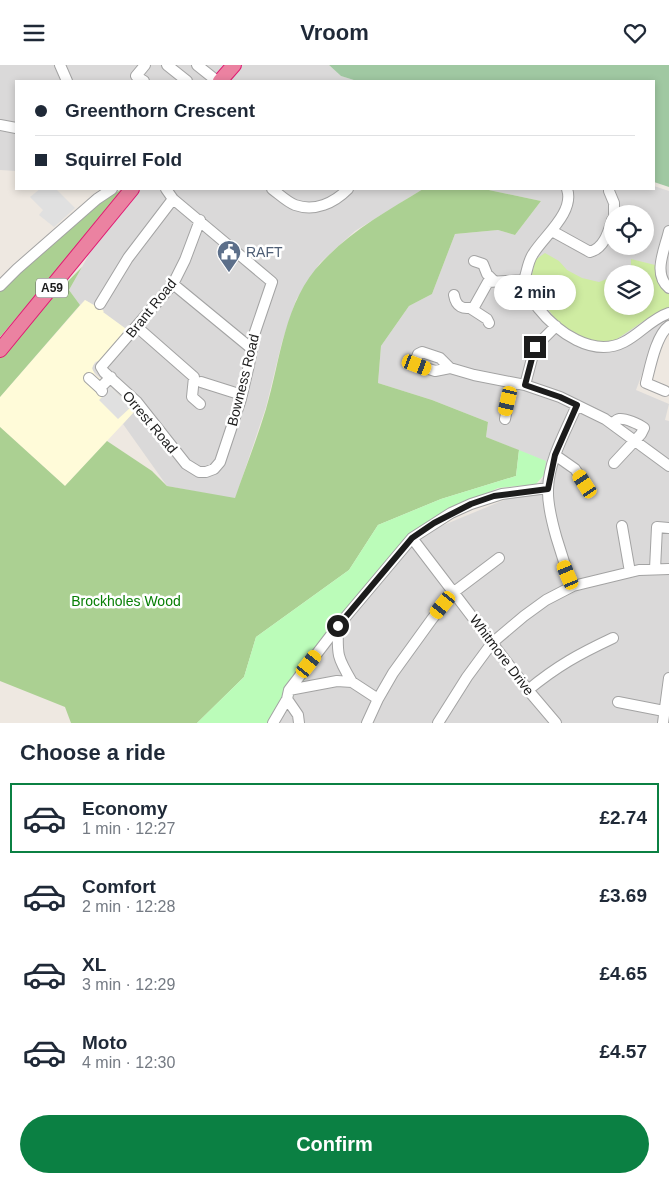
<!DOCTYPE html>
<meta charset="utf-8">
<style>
:root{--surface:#fff;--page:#f6f6f7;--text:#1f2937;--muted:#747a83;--line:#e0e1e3;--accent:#0b8043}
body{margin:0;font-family:Helvetica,sans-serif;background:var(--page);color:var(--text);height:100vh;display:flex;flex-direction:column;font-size:19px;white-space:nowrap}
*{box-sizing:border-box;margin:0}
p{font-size:16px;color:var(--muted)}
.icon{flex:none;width:28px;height:28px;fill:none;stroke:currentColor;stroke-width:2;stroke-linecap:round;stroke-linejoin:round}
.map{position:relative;height:658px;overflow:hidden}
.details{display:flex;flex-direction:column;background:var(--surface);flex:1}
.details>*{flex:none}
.guide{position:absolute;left:15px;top:15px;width:640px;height:110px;border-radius:0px;box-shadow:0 2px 8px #0003;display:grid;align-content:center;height:110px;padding:0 20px;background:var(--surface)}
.controls{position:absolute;left:604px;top:140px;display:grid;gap:10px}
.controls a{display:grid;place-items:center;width:50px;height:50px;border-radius:50%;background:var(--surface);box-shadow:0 2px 8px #0003;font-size:25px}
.end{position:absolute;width:22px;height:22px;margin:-11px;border:6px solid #1c1c1c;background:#fff;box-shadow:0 0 0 2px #fff}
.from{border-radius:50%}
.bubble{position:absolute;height:35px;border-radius:18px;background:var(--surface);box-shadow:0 2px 8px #0003;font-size:16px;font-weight:800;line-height:35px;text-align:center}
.car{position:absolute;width:15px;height:30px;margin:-15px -8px;border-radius:6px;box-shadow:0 0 4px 1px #0007;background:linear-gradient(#f5c518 24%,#345 0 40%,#f5c518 0 76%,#345 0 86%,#f5c518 0)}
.guide b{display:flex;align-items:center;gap:18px;height:48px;font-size:19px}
.guide b+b{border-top:1px solid var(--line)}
.guide i{width:12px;height:12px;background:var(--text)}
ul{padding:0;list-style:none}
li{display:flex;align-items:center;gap:15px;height:70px;margin:0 10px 8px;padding:0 10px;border:2px solid transparent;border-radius:0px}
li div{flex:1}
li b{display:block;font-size:19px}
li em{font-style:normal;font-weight:800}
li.on{border-color:var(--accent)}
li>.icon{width:45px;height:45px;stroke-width:1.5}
h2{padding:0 20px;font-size:22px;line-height:60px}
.cta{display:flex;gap:10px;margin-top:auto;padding:10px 20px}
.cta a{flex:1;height:58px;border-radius:30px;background:var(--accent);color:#fff;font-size:20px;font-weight:800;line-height:58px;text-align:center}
header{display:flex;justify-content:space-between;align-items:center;height:65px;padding:0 20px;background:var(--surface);font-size:22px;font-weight:800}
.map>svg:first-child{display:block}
.residential{fill:#dad9d9;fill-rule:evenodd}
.education{fill:#fffbd9}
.grass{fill:#cfeca2}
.forest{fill:#abd092}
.cemetery{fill:#a0c8a2}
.park{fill:#bbfcb9}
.parking{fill:#e0e0e0}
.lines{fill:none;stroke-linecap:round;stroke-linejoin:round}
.minor-casing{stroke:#a3a3a3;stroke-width:12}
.highway-casing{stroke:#e11973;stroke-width:16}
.minor{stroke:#fff;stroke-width:10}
.highway{stroke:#eb82a1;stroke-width:14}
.route{stroke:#1c1c1c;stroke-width:6}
.labels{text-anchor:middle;stroke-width:5;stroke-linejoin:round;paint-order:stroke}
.shield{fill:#fff;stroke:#606060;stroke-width:1}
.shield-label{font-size:12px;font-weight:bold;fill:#1c1c1c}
.service-label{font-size:14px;fill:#4e5e75;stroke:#fff;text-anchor:start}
.street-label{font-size:14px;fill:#1c1c1c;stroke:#fff}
.park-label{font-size:14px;fill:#087f05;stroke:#fff}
</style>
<header><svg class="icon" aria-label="menu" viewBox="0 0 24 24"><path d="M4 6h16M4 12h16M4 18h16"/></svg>Vroom<svg class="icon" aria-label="heart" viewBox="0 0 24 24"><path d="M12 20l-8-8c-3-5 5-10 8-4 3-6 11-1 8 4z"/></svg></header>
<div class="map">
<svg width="669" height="658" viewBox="0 0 669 658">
<rect width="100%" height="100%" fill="#eee8e1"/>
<path class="residential" d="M0,0H329L341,11L357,16H16V106L0,105Z
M654,121L669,126V253L660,261L636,325L669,339L665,355L669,356V658H280L293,619L417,471L538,421L544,410L545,396L486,372L488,357L432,335L378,318L381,281L409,241L432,229L455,169L498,165L515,170L541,136L484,124H654ZM612,149H645V181H612ZM612,209H645V241H612Z
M126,124H423L355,166L320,198L296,235L282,277L266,342L235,434L167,421L123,359L134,346L92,305L93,300L98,296L103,245L85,235L80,240L69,225Z"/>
<path class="education" d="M85,235L104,246L103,247L129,266L101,295L95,297L92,303L95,310L108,320L135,346L65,421L0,362V332Z"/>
<path class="grass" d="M545,188L559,196L567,205L582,213L599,217L612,212V241H645V209H621L631,205V194L655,200C656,213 659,220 669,227V246L651,251L614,276L599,277L580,273L560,259L542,237L531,215L535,195Z"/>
<path class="forest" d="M122,124H126L0,272V226C37,189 77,151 122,124Z
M423,124H484L541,136L515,170L498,165L455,169L432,229L409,241L381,281L378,318L432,335L488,357L486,372L519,385L516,411L441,434L378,460L349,505L256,572L244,612L197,658H71L65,642L0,616V362L65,421L107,376L152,406L167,421L235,433C245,404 257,374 266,344C281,294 284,236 322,197C351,166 387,146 423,124Z
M82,202L69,225L80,240L0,332V285Z"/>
<path class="cemetery" d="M329,0H669V122L654,117V16H357L341,11Z"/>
<path class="park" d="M519,385L546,396L544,410L536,419L498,423L451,445L384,503L274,658H197L244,612L256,572L349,505L378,460L441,434L516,411Z"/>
<path class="parking" d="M40,124H56L75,143L54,162L39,150L43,145L30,132Z
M108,320L131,342L118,354L99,335L102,332L99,330Z"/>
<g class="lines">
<g class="minor-casing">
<path id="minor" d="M60,0L67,16
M167,0L187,16
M197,0L217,16
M144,16L136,11L145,0
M0,60L16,63
M166,124L173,134L272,217L255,267L249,300L241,334L220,397L214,404L206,407H199L186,399L137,337L104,307L101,302L173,219L185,195L200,155
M272,124C279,129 287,137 295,140C315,147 334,138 348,124
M567,124C575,147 544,171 533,189C528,196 527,207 524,215C529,224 532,235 538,243C557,267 593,293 624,277C640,269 651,254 669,248
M609,126L614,138V149
M552,166L590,187C604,183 608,168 612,155
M669,166C665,184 652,209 669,223
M474,196L483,199L487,209L494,216
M173,219L252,284
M0,221L17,204L97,134L112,124
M454,230C456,242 463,245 474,242L488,217L524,215
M100,239L128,193L173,134
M470,243L487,254L489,258
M137,262L194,312L192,332L200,339
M450,303L440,293L422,287L418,289L416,295L417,300L435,306L450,303L474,310L525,320L560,332L605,354L669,401
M89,313L100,323
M201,317L242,330
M525,320L535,282L556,261
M102,326L100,323L111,312
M665,326L646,318C650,303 656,270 669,261
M505,354L512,318
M612,359C613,358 617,354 619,354C625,353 639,359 644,363L641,369L614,398
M555,390L575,404L585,419
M622,461L630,507
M412,473L528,625L556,658
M655,504L657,462L669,463
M573,521C563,496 547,449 548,424C549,394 566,366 577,340
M338,561C337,590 337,592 352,617
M289,625L337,616L352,617L378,634
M528,625C557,601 579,589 613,573
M287,634L298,650L299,658
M618,637L664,646
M273,658L287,634L289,625L338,561L412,473L451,448L471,439L502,429L548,423
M367,658L378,634L393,608L432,554L454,527L499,493
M438,658L467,612L492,578L524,551L546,535L573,521L639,505L669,504
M663,658L669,613"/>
</g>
<g class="highway-casing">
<path id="highway" d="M220,16L234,0
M0,285L132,124"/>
</g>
<use href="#minor" class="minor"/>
<use href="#highway" class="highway"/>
</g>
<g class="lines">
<path class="route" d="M338,561L412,473L434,458L471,439L494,431L548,424L555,390L577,340L560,332L525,320L535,282"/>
</g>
<defs>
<g id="civic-pin" transform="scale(1.25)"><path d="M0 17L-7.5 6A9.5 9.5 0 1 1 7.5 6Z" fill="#5c6f8a" stroke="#fff"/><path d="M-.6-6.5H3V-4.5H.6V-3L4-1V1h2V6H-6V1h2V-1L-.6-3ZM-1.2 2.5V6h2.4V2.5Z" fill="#fff"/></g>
</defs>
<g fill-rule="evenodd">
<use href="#civic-pin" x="229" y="187"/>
</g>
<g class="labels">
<rect class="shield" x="36" y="213.5" width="32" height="19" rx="4"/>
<g class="shield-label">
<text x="52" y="227">A59</text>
</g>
<g class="service-label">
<text x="246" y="192">RAFT</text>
</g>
<g class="street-label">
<text transform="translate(151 243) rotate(-51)" y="5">Brant Road</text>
<text transform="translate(243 315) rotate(-76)" y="5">Bowness Road</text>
<text transform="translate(150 357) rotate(50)" y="5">Orrest Road</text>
<text transform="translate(502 590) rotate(53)" y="5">Whitmore Drive</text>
</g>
<g class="park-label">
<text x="126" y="541">Brockholes Wood</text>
</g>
</g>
</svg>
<div class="controls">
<a><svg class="icon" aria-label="locate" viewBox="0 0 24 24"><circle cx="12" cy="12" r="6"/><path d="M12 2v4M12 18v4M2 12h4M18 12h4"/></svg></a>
<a><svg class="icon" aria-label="layers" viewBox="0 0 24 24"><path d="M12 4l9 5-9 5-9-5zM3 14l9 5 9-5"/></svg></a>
</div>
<i class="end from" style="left:338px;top:561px"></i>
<i class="end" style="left:535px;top:282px"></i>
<div class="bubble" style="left:494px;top:210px;width:82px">2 min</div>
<i class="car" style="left:417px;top:300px;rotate:111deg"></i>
<i class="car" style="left:508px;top:336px;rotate:193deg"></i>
<i class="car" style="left:585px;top:419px;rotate:327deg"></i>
<i class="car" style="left:568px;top:510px;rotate:337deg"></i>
<i class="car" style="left:443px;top:540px;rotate:219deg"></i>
<i class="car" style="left:309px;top:599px;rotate:38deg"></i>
<div class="guide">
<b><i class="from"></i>Greenthorn Crescent</b>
<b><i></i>Squirrel Fold</b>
</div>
</div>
<section class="details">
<h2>Choose a ride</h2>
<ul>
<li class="on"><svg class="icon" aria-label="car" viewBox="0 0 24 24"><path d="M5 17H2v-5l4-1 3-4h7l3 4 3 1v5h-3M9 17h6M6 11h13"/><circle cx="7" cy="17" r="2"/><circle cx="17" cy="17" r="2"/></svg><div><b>Economy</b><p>1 min · 12:27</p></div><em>£2.74</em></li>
<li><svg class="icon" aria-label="car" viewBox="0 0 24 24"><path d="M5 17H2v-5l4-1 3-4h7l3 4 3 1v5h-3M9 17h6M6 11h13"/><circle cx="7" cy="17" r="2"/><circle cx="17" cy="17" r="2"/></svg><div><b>Comfort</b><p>2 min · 12:28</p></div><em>£3.69</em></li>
<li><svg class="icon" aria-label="car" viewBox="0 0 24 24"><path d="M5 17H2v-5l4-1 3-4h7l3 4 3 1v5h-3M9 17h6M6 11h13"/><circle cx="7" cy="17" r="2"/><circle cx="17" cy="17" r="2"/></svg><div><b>XL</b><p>3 min · 12:29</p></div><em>£4.65</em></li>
<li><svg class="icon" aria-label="car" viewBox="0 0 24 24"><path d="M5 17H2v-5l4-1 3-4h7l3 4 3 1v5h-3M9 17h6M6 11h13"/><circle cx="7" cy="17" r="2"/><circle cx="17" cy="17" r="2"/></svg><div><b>Moto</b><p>4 min · 12:30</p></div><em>£4.57</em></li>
</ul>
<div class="cta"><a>Confirm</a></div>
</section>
